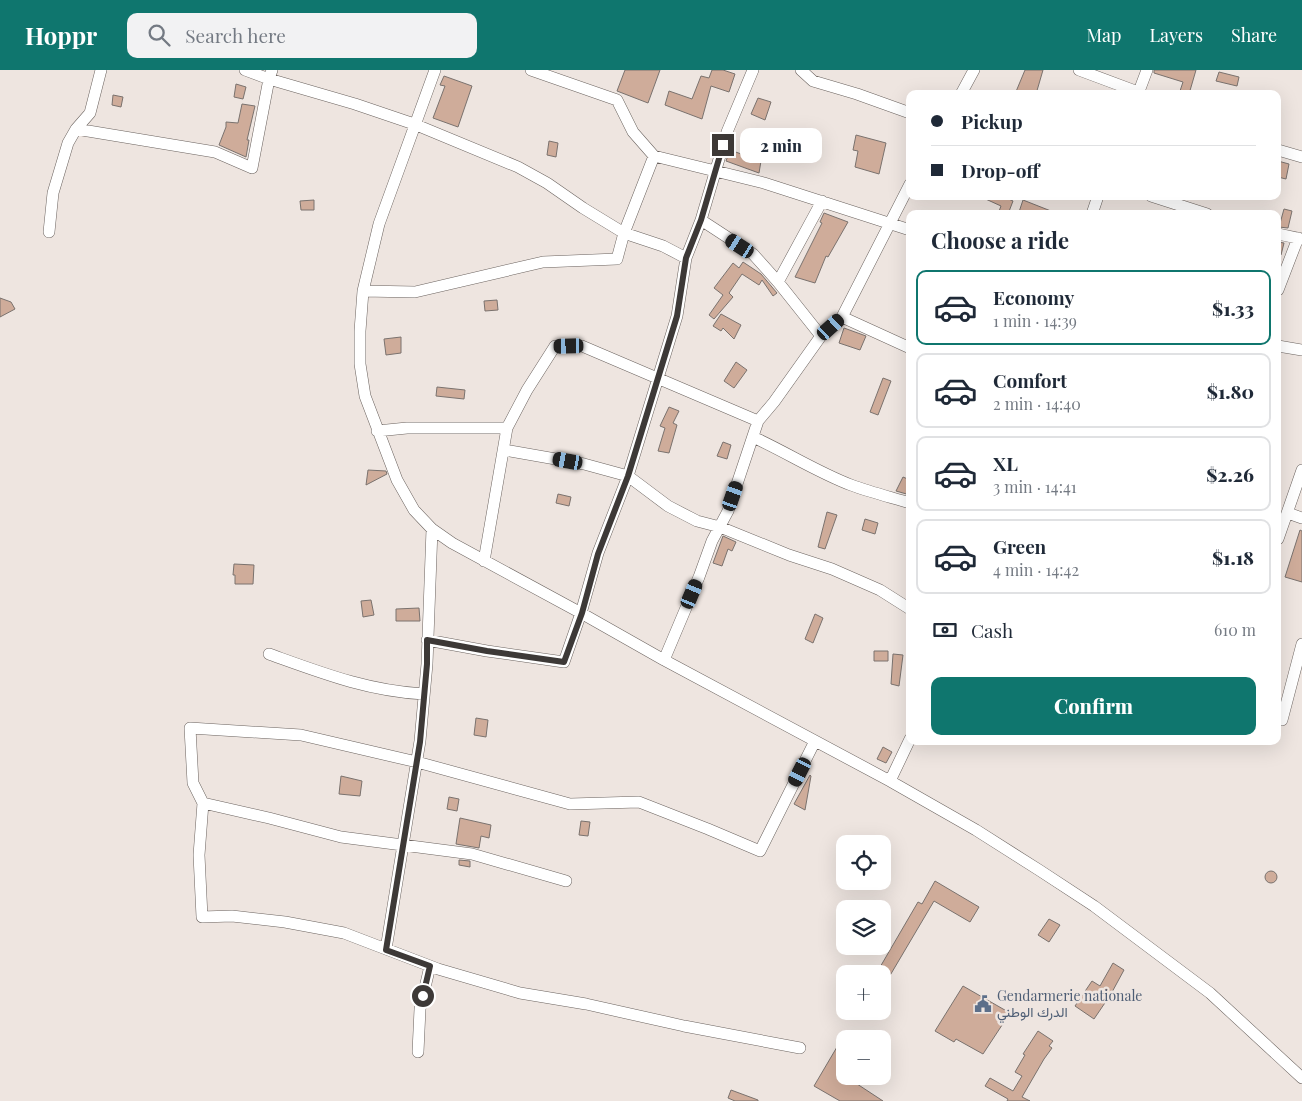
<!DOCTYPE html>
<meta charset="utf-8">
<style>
:root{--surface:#fff;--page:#f2f2f3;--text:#1f2937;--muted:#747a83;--line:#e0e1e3;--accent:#0f766e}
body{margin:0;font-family:"Playfair Display",Vazirmatn,serif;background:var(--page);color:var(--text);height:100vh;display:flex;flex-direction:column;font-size:19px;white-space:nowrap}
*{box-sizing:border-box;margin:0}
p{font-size:16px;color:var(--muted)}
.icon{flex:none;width:28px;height:28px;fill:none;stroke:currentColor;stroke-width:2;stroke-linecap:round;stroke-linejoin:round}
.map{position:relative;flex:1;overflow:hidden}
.panel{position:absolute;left:906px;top:140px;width:375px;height:535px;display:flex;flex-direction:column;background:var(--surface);border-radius:10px;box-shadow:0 5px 20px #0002}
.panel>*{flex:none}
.guide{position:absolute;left:906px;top:20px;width:375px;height:110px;border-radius:10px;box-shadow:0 5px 20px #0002;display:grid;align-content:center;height:110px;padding:0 25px;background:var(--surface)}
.fabs{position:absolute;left:836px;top:765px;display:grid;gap:10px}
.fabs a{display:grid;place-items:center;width:55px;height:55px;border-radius:10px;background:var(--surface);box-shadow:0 5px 20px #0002;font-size:25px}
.end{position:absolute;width:22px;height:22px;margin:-11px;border:6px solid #3d3937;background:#fff;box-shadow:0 0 0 2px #fff}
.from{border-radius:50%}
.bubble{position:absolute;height:35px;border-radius:10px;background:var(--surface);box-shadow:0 5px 20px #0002;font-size:16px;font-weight:800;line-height:35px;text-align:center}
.car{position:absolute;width:15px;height:30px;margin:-15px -8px;border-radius:6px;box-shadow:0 0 4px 1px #0007;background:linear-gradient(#222 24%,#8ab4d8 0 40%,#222 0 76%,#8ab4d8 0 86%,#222 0)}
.guide b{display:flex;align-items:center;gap:18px;height:48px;font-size:19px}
.guide b+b{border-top:1px solid var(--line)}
.guide i{width:12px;height:12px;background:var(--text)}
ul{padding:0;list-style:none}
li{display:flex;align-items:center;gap:15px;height:75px;margin:0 10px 8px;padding:0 15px;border:2px solid var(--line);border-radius:10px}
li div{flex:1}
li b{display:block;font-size:19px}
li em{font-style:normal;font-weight:800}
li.on{border-color:var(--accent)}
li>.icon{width:45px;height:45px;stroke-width:1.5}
h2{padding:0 25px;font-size:22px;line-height:60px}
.pay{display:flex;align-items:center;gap:12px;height:55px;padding:0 25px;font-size:19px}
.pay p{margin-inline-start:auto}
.action{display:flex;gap:10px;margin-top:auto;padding:10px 25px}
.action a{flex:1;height:58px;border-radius:10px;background:var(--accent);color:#fff;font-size:20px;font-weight:800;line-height:58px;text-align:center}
header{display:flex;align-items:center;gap:30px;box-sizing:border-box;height:70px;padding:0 25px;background:var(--accent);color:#fff}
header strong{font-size:24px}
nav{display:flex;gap:28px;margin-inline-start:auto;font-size:18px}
.search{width:350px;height:45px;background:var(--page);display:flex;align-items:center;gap:12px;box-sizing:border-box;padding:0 18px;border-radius:10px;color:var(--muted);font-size:19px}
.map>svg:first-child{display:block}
.building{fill:#cfac9a;stroke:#7a726e}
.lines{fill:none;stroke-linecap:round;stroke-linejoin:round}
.minor-casing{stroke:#6b635f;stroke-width:12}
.minor{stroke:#fff;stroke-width:11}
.route{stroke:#3d3937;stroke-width:6}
.labels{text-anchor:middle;stroke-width:5;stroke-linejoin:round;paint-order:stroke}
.service-label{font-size:14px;fill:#4e5e75;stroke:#eee5e0;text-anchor:start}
</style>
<header>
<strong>Hoppr</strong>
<div class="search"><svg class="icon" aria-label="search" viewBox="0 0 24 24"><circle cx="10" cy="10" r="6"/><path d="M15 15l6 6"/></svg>Search here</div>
<nav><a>Map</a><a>Layers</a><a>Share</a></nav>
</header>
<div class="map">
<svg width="1302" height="1031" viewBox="0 0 1302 1031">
<rect width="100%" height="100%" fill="#eee5e0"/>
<path class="building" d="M625,0H660L648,33L617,21Z
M712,0H723L735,4L729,22L711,16L702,49L665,35L669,21L692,29L701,6L709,8Z
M1025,0H1043L1036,24H1015Z
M1154,0H1196L1189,24H1179L1183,12L1154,3Z
M1219,2L1239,7L1237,16L1216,11Z
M444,6L472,16L458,57L433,48L445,16L440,15Z
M236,14L246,17L243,29L234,27Z
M113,25L123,27L121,37L112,35Z
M758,28L771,32L765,50L751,44Z
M242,34L255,36L247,70H249L246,87L219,75L226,57V52L238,53Z
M856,65L886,73L879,104L855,97L858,81L853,80Z
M549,71L558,73L556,87L547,85Z
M730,80L761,91L759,103L726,91Z
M1278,91L1289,94L1286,109L1278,107Z
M979,126H1002L1013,131L1008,144H998L1001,136Z
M314,130V140H301L300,131Z
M1023,130L1056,143V144H1024L1019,142Z
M1284,139L1292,141L1288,158L1279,157Z
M824,143L848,152L828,187L826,186L815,213L795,207L822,153L820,152Z
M1278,172L1284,173L1281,185H1278Z
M743,192L761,204L777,223L773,226L762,210L759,215L742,204L729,223L733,227L714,249L709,245L723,225L714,218L733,193L739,198Z
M0,228L11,232L15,239L0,247Z
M497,230L498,240L485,241L484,231Z
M721,244L741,255L734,269L723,258L721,261L713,256Z
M844,258L866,266L860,280L839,273Z
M401,267V283L386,285L384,269Z
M736,292L747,300L734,318L724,311Z
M883,308L891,311L878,345L870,342Z
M437,317L465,320L464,329L436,326Z
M669,337L679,341L673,353L677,355L669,383L658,381L665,358L660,356Z
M723,372L731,375L727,389L717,386Z
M368,400L386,401L387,404L366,415Z
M903,407L910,410V425L896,421Z
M558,424L571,427L569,436L556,433Z
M827,442L837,445L825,479L818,477Z
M865,449L878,453L875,464L862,460Z
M1300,460L1302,461V512L1285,507Z
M723,466L736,472L732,481L728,479L722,496L713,493Z
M234,494L254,495L253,514H235V505H233Z
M371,530L374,545L363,547L361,531Z
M419,538L420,551H396V539Z
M815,544L823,548L813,573L805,569Z
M874,581H888V591H874Z
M893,584L903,585L899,616L891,614Z
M476,648L488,650L486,667L474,665Z
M883,677L892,682L886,693L877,689Z
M810,705L811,706L805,740L794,734Z
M341,706L362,711L360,726L339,724Z
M449,727L459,729L457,741L447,739Z
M460,748L491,755L489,768L481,766L479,778L456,774Z
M581,751L590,752L588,766L579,765Z
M459,790L470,791V797L459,795Z
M1265 807a6 6 0 1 1 12 0a6 6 0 1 1-12 0Z
M935,811L979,837L970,852L934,831L882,919V904H876L918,832L922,834Z
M1049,849L1060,855L1049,872L1038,865Z
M1113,893L1124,900L1111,924L1094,949L1075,936L1092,911L1100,916Z
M963,916L1010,943L983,984L956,969L954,972L935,961Z
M1038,961L1053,971L1049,976L1052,978L1044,989L1022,1027L1030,1031H1007L1008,1029L985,1016L990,1008L1013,1021L1022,1006L1015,1002L1025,985L1023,984Z
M837,977L845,981V1006H854L851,1010L883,1031H840L814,1016Z
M731,1020L758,1030V1031H735L728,1028Z"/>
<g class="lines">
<g class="minor-casing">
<path id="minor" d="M245,0L269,9L355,34L414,54L518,97L547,113L583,138L624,163L663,176L686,188
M435,0L379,154L363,221L360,261V294L365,326L397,410L414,440L432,459L452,473L581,543L664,590L890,711L976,760L1039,800L1094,836L1210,923L1302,1008
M531,0L617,30L633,62L654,86L764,113L910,160
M801,0L813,11L857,24L910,43
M1079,0L1138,22
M961,24L974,0
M1138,24L1147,0
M76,59L215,82L252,98L269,9L272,0
M1278,80L1302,87
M1151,126L1207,144
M1092,144L1098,126
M701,150L753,184L778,212L821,266
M49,162L53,123L68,73L76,59L90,43L101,0
M1278,164L1302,169
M778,212L822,131
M1278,220L1298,168
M363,221L415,222L543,192L617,189L624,163L654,86
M842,247L910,278
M1278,276L1302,280
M758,351L774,332L821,266L842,247L910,114
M377,361L407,358H507
M753,367C786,382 817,402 851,415C870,422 890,427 910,433
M504,380L584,394L628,406L668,436L697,451L720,457L789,485L832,499L880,520L910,539
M1288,443L1302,448
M1278,469L1302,400
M484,491L507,358L527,320L555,276H582L758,351L728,441L712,471L699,507L664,590
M427,570L487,581L564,592L581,543L598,483L628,406L677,246L686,188L701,150L727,62L753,0
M269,584C322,603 368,621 424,624
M1282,650L1302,574
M890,711L910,669
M203,733L269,748L341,767L472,784L566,811
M386,879L420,671L427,594L432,459
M800,978L684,956L586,934L520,923L438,899L344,863L285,852L232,846L202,847L199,785L203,733L193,713L190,658L301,665L417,692L570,734L639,732L708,759L760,781L815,671
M418,982L420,939L430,896"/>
</g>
<use href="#minor" class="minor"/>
</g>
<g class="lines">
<path class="route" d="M423,926L430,896L386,880L420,672L427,594V570L487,581L564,592L582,543L598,484L628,406L677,246L686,188L701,150L723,75"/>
</g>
<defs>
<g id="civic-bare" transform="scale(1.35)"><path d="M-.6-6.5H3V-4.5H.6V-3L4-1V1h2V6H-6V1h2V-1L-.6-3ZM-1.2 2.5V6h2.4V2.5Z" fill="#5c6f8a" stroke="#eee5e0" stroke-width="2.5" paint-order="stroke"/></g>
</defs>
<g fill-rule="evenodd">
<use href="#civic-bare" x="983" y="934"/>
</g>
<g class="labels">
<g class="service-label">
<text x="997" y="931">Gendarmerie nationale<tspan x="997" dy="16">الدرك الوطني</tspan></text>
</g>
</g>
</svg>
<div class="fabs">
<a><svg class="icon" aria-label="locate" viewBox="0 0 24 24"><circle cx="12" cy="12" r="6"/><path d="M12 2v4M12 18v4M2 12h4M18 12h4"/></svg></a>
<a><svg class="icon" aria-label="layers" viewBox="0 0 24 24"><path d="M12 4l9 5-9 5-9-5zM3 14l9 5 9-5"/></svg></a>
<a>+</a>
<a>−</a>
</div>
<i class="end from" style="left:423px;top:926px"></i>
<i class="end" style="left:723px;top:75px"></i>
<div class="bubble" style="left:740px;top:58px;width:82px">2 min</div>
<i class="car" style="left:740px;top:176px;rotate:303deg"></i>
<i class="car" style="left:831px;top:257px;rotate:48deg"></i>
<i class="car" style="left:569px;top:276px;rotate:269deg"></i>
<i class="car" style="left:568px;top:391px;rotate:280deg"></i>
<i class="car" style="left:733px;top:426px;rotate:19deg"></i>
<i class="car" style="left:692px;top:524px;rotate:23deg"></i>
<i class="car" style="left:800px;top:702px;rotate:207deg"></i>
<div class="guide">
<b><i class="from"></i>Pickup</b>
<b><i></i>Drop-off</b>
</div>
<section class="panel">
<h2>Choose a ride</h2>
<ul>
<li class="on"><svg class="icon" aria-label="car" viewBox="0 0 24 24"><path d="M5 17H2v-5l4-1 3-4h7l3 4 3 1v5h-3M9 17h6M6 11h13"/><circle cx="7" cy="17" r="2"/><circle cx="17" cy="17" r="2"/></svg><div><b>Economy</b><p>1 min · 14:39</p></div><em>$1.33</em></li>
<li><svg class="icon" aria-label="car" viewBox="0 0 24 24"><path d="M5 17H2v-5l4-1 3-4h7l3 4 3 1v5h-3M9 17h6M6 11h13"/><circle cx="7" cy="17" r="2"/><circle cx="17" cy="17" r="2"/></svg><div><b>Comfort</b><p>2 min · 14:40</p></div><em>$1.80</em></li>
<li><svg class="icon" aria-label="car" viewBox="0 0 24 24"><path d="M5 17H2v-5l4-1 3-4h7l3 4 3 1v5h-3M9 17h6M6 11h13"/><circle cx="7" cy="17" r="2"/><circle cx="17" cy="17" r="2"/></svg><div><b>XL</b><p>3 min · 14:41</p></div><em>$2.26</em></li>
<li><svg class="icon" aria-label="car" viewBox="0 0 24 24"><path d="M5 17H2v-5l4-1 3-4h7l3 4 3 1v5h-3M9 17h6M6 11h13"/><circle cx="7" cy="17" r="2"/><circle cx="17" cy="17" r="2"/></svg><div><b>Green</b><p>4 min · 14:42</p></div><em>$1.18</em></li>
</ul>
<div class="pay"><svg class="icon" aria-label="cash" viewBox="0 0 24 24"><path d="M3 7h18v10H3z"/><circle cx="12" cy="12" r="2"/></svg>Cash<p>610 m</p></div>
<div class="action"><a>Confirm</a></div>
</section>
</div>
